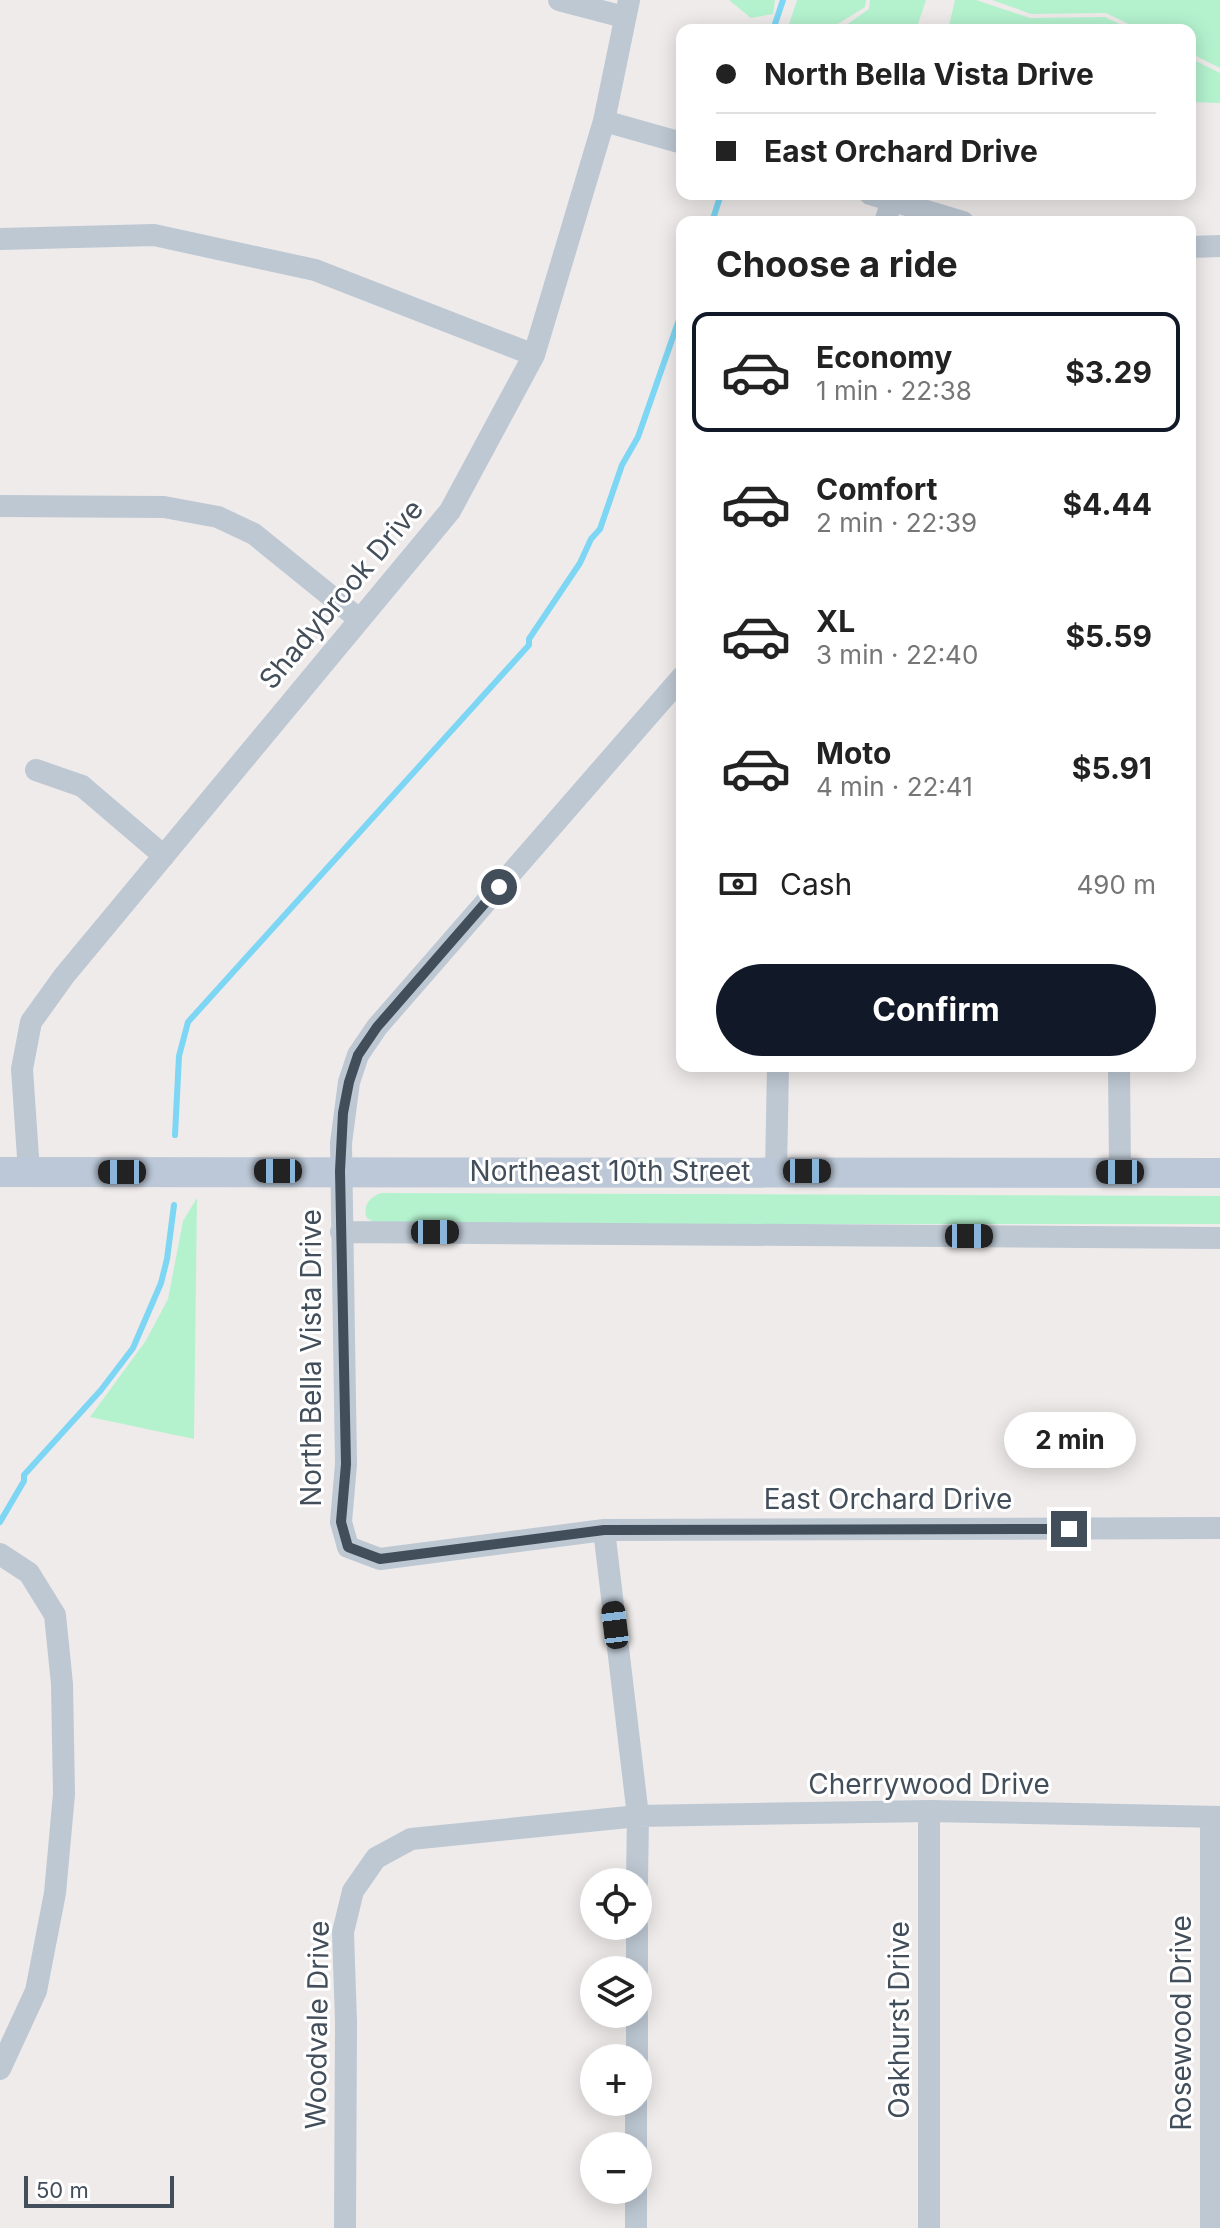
<!DOCTYPE html>
<meta charset="utf-8">
<style>
:root{--surface:#fff;--page:#f6f6f6;--text:#222;--muted:#767676;--line:#e0e0e0;--accent:#111827}
body{margin:0;font-family:Inter,sans-serif;background:var(--page);color:var(--text);height:100vh;display:flex;flex-direction:column;font-size:30px;white-space:nowrap}
*{box-sizing:border-box;margin:0}
p{font-size:26px;color:var(--muted)}
.icon{flex:none;width:44px;height:44px;fill:none;stroke:currentColor;stroke-width:2;stroke-linecap:round;stroke-linejoin:round}
.map{position:relative;flex:1;overflow:hidden}
.drawer{position:absolute;left:676px;top:216px;width:520px;height:856px;display:flex;flex-direction:column;background:var(--surface);border-radius:16px;box-shadow:0 4px 20px #0003}
.drawer>*{flex:none}
.hud{position:absolute;left:676px;top:24px;width:520px;height:176px;border-radius:16px;box-shadow:0 4px 20px #0003;display:grid;align-content:center;height:176px;padding:0 40px;background:var(--surface)}
.fabs{position:absolute;left:580px;top:1868px;display:grid;gap:16px}
.fabs a{display:grid;place-items:center;width:72px;height:72px;border-radius:50%;background:var(--surface);box-shadow:0 4px 20px #0003;font-size:40px}
.scale{position:absolute;left:24px;bottom:20px;width:150px;box-sizing:border-box;padding-left:8px;border:4px solid #434e5b;border-top:0;font-size:22px;line-height:28px;white-space:nowrap;color:#434e5b;-webkit-text-stroke:6px #fff;paint-order:stroke}
.end{position:absolute;width:36px;height:36px;margin:-18px;border:10px solid #434e5b;background:#fff;box-shadow:0 0 0 4px #fff}
.from{border-radius:50%}
.bubble{position:absolute;height:56px;border-radius:28px;background:var(--surface);box-shadow:0 4px 20px #0003;font-size:26px;font-weight:700;line-height:56px;text-align:center}
.car{position:absolute;width:24px;height:48px;margin:-24px -12px;border-radius:10px;box-shadow:0 0 6px 2px #0007;background:linear-gradient(#222 24%,#8ab4d8 0 40%,#222 0 76%,#8ab4d8 0 86%,#222 0)}
.hud b{display:flex;align-items:center;gap:28px;height:76px;font-size:30px}
.hud b+b{border-top:2px solid var(--line)}
.hud i{width:20px;height:20px;background:var(--text)}
ul{padding:0;list-style:none}
li{display:flex;align-items:center;gap:24px;height:120px;margin:0 16px 12px;padding:0 24px;border:4px solid transparent;border-radius:16px}
li div{flex:1}
li b{display:block;font-size:30px}
li em{font-style:normal;font-weight:700}
li.on{border-color:var(--accent)}
li>.icon{width:72px;height:72px;stroke-width:1.5}
h2{padding:0 40px;font-size:36px;line-height:96px}
.pay{display:flex;align-items:center;gap:20px;height:88px;padding:0 40px;font-size:30px}
.pay p{margin-inline-start:auto}
.primary-button{display:flex;gap:16px;margin-top:auto;padding:16px 40px}
.primary-button a{flex:1;height:92px;border-radius:48px;background:var(--accent);color:#fff;font-size:32px;font-weight:700;line-height:92px;text-align:center}
.map>svg:first-child{display:block}
.green{fill:#b4f2ce}
.lines{fill:none;stroke-linecap:round;stroke-linejoin:round}
.stream{stroke:#7dd6f3;stroke-width:6}
.minor{stroke:#bdc8d3;stroke-width:22}
.secondary{stroke:#bcc8d7;stroke-width:30}
.route{stroke:#434e5b;stroke-width:10}
.labels{text-anchor:middle;stroke-width:6;stroke-linejoin:round;paint-order:stroke}
.street-label{font-size:28px;fill:#434e5b;stroke:#fff}
</style>
<div class="map">
<svg width="1220" height="2228" viewBox="0 0 1220 2228">
<rect width="100%" height="100%" fill="#efebeb"/>
<path class="green" d="M729,0H775L773,14L751,18Z
M797,0H866L865,7L833,27L832,30H787Z
M870,0H926L916,30H839L869,9Z
M955,0H976L1030,18L1105,17L1132,30H948Z
M992,0H1220V68L1190,53V30H1141L1106,13L1031,14Z
M1190,58L1220,73V103L1190,102Z
M382,1193L1220,1196V1224H376L367,1218C362,1206 370,1196 382,1193Z
M197,1198L194,1439L90,1417L145,1342L168,1299L183,1221Z"/>
<g class="lines">
<path class="stream" d="M773,30L783,0
M712,222L721,194
M175,1135L179,1056L188,1022L529,645V639L580,563L591,539L600,529L622,465L638,437L682,311
M0,1522L24,1481V1475L101,1390L133,1348L161,1283L167,1259L174,1205"/>
<path class="minor" d="M559,0L624,17
M604,121L682,143
M870,194L963,222
M885,222L894,194
M0,239L154,235L315,270L534,355
M1190,247L1220,246
M0,506L164,507L218,517L254,534L359,619
M36,770L82,786L164,856
M1119,1066L1120,1172
M776,1171L778,1066
M29,1172L22,1069L31,1022L64,976L450,511L534,355L604,121L629,0
M341,1232L1220,1238
M604,1530L1220,1528
M0,1554L29,1573L55,1615L62,1684L64,1794L55,1893L36,1991L0,2069
M929,1811V2228
M637,1882L638,1816L604,1530L380,1559L348,1547L341,1522L346,1464L341,1143L349,1082L358,1055L377,1027L682,677
M637,1970V1926
M637,2058V2014
M636,2146V2102
M345,2228L346,2022L343,1932L353,1891L376,1858L411,1839L638,1816L929,1811L1220,1817
M636,2228V2190
M1211,2228V1817"/>
<path class="secondary" d="M0,1172L1220,1173"/>
</g>
<g class="lines">
<path class="route" d="M499,887L377,1027L358,1055L349,1082L343,1113L340,1171L346,1464L341,1522L348,1547L380,1559L604,1530L1069,1529"/>
</g>
<g class="labels">
<g class="street-label">
<text transform="translate(341 594) rotate(-50)" y="10">Shadybrook Drive</text>
<text x="610" y="1181">Northeast 10th Street</text>
<text transform="translate(311 1358) rotate(-90)" y="10">North Bella Vista Drive</text>
<text x="888" y="1509">East Orchard Drive</text>
<text x="929" y="1794">Cherrywood Drive</text>
<text transform="translate(899 2020) rotate(-90)" y="10">Oakhurst Drive</text>
<text transform="translate(1181 2023) rotate(-90)" y="10">Rosewood Drive</text>
<text transform="translate(317 2025) rotate(-89)" y="10">Woodvale Drive</text>
</g>
</g>
</svg>
<div class="fabs">
<a><svg class="icon" aria-label="locate" viewBox="0 0 24 24"><circle cx="12" cy="12" r="6"/><path d="M12 2v4M12 18v4M2 12h4M18 12h4"/></svg></a>
<a><svg class="icon" aria-label="layers" viewBox="0 0 24 24"><path d="M12 4l9 5-9 5-9-5zM3 14l9 5 9-5"/></svg></a>
<a>+</a>
<a>−</a>
</div>
<div class="scale">50 m</div>
<i class="end from" style="left:499px;top:887px"></i>
<i class="end" style="left:1069px;top:1529px"></i>
<div class="bubble" style="left:1004px;top:1412px;width:132px">2 min</div>
<i class="car" style="left:278px;top:1171px;rotate:270deg"></i>
<i class="car" style="left:807px;top:1171px;rotate:90deg"></i>
<i class="car" style="left:122px;top:1172px;rotate:270deg"></i>
<i class="car" style="left:1120px;top:1172px;rotate:270deg"></i>
<i class="car" style="left:435px;top:1232px;rotate:90deg"></i>
<i class="car" style="left:969px;top:1236px;rotate:90deg"></i>
<i class="car" style="left:615px;top:1625px;rotate:353deg"></i>
<div class="hud">
<b><i class="from"></i>North Bella Vista Drive</b>
<b><i></i>East Orchard Drive</b>
</div>
<section class="drawer">
<h2>Choose a ride</h2>
<ul>
<li class="on"><svg class="icon" aria-label="car" viewBox="0 0 24 24"><path d="M5 17H2v-5l4-1 3-4h7l3 4 3 1v5h-3M9 17h6M6 11h13"/><circle cx="7" cy="17" r="2"/><circle cx="17" cy="17" r="2"/></svg><div><b>Economy</b><p>1 min · 22:38</p></div><em>$3.29</em></li>
<li><svg class="icon" aria-label="car" viewBox="0 0 24 24"><path d="M5 17H2v-5l4-1 3-4h7l3 4 3 1v5h-3M9 17h6M6 11h13"/><circle cx="7" cy="17" r="2"/><circle cx="17" cy="17" r="2"/></svg><div><b>Comfort</b><p>2 min · 22:39</p></div><em>$4.44</em></li>
<li><svg class="icon" aria-label="car" viewBox="0 0 24 24"><path d="M5 17H2v-5l4-1 3-4h7l3 4 3 1v5h-3M9 17h6M6 11h13"/><circle cx="7" cy="17" r="2"/><circle cx="17" cy="17" r="2"/></svg><div><b>XL</b><p>3 min · 22:40</p></div><em>$5.59</em></li>
<li><svg class="icon" aria-label="car" viewBox="0 0 24 24"><path d="M5 17H2v-5l4-1 3-4h7l3 4 3 1v5h-3M9 17h6M6 11h13"/><circle cx="7" cy="17" r="2"/><circle cx="17" cy="17" r="2"/></svg><div><b>Moto</b><p>4 min · 22:41</p></div><em>$5.91</em></li>
</ul>
<div class="pay"><svg class="icon" aria-label="cash" viewBox="0 0 24 24"><path d="M3 7h18v10H3z"/><circle cx="12" cy="12" r="2"/></svg>Cash<p>490 m</p></div>
<div class="primary-button"><a>Confirm</a></div>
</section>
</div>
